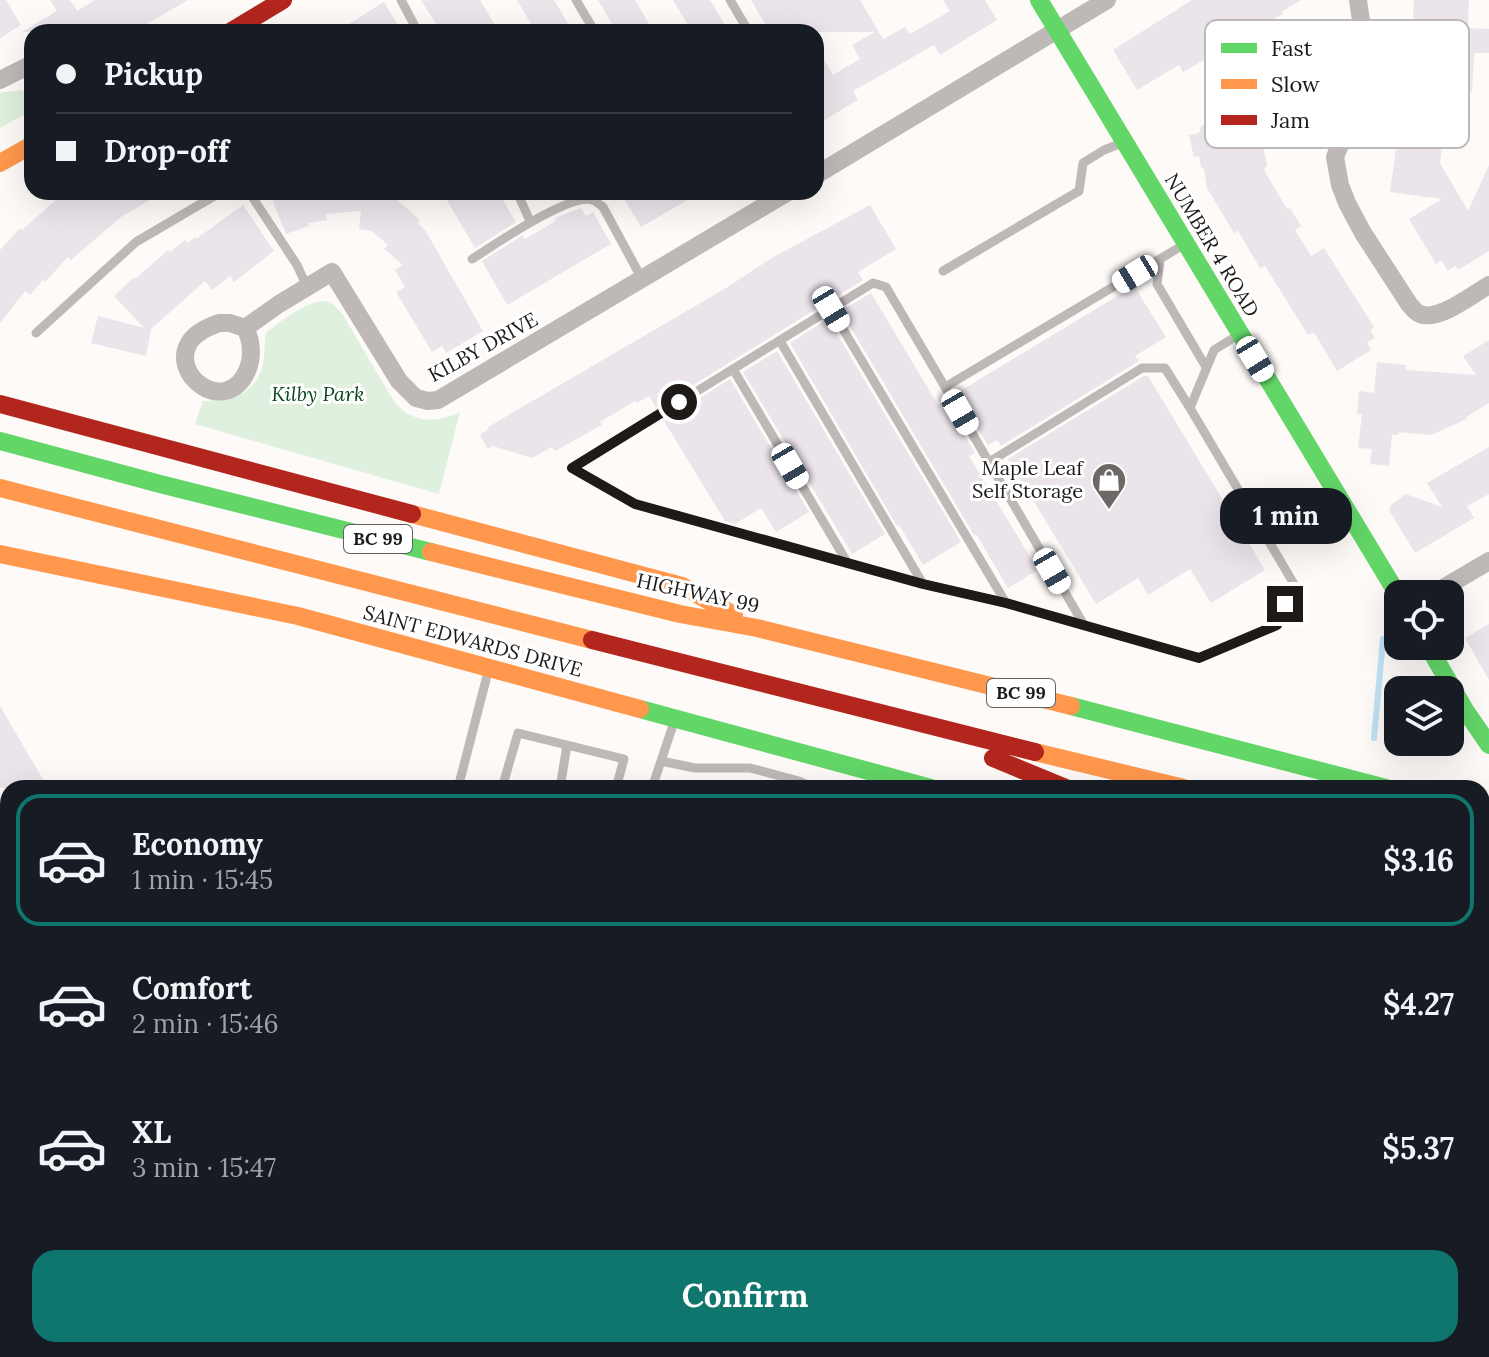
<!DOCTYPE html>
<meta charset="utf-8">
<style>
:root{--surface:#171b24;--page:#242831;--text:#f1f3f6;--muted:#9ea1a6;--line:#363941;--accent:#0f766e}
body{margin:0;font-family:Lora,serif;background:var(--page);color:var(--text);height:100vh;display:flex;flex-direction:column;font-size:30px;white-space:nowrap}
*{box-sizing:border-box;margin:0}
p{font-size:26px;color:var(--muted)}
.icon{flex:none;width:44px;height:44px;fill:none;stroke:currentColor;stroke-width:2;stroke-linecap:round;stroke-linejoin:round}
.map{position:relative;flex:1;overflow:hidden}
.details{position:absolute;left:0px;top:780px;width:1490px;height:578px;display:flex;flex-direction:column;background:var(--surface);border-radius:24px 24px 0 0;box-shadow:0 8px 32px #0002}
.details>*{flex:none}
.top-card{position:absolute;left:24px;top:24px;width:800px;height:176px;border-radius:24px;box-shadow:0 8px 32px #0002;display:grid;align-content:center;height:176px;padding:0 32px;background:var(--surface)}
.controls{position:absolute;left:1384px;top:580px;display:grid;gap:16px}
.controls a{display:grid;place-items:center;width:80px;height:80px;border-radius:16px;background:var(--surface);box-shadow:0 8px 32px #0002;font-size:40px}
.end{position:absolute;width:36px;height:36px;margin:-18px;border:10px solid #1e1a17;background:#fff;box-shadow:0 0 0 4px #fff}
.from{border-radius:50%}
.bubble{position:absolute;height:56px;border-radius:24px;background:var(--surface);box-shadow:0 8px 32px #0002;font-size:26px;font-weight:700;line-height:56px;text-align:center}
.car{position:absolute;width:24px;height:48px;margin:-24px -12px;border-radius:10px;box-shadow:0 0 6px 2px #0007;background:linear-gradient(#fff 24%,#345 0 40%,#fff 0 76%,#345 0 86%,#fff 0)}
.top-card b{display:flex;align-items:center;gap:28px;height:76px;font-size:30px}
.top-card b+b{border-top:2px solid var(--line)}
.top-card i{width:20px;height:20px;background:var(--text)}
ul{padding:14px 0 0;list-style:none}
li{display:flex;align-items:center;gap:24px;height:132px;margin:0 16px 12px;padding:0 16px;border:4px solid transparent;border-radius:24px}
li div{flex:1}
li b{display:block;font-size:30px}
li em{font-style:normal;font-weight:700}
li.current{border-color:var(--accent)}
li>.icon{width:72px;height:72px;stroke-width:1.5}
.cta{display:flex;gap:16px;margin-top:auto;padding:16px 32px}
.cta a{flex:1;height:92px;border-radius:24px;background:var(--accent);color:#fff;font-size:32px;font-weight:700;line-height:92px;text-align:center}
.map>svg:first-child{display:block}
.green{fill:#e0f0df}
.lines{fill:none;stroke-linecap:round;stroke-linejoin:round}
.stream{stroke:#c0e2f6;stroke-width:6}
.building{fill:#ebe4eb}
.lane{stroke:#beb8b6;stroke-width:9}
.street{stroke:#beb8b6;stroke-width:18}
.fast{stroke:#63d668;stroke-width:18}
.slow{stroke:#ff974d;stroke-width:18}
.jam{stroke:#b3261e;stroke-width:18}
.route{stroke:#1e1a17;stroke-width:10}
.labels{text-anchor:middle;stroke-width:6;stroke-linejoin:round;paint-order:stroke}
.shield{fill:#fff;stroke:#625f5d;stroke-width:2}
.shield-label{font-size:18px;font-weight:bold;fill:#1e1a17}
.street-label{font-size:20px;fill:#1e1a17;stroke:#fff}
.park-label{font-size:20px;font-style:italic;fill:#08471a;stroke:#fff}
.poi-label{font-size:20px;fill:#1e1a17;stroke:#fff;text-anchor:end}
.key{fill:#fff;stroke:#bcbab9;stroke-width:2}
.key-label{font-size:22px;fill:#1e1a17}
</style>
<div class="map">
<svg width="1489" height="1357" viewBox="0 0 1489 1357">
<rect width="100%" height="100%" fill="#fdfaf8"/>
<path class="green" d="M20,90L28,94L31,104L23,115L0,128V93Z
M322,301C332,302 337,307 343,315L395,403C414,424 436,423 460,412L439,494L195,424L203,401C227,400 251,397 261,371C265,360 264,345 266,333C281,321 302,304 322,301Z
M1482,893L1489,894L1488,1037L1482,1032Z"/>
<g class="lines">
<path class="stream" d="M1374,738L1383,639"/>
</g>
<path class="building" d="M0,0H6L21,25L0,38Z
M50,0H70L77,11L95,0H188L140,28L139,25L128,32H22L57,11Z
M421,0H480L499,32H441Z
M517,0H554L573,32H536Z
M598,0H635L654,32H617Z
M673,0H710L725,25L714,32H692Z
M751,0H860L883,39L905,27L910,34L950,11L943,0H985L997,20L940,55L934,45L853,91L858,100L816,125V60L823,58L833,75L860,59L852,45L875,32H770Z
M1192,0H1301L1281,12L1283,14L1183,72L1179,65L1137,90L1113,50Z
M1414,0H1469L1468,28L1489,29V53H1474L1472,92H1452L1447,139L1443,138L1440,163L1468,211L1489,165V251L1458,270L1455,266L1448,271L1441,260L1436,264L1409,219L1442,199L1390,192L1398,133L1394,132L1397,111L1406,112L1410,74L1405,73L1406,52H1411Z
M384,2L402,32H336Z
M1315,40L1331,67L1317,75L1324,86L1282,111L1264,151L1267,164L1264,170L1287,209L1290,208L1301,226L1295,230L1311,256L1324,248L1374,327L1370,330L1375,338L1367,342L1371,350L1337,371L1314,332L1308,335L1265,266L1260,268L1238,231L1234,233L1207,188L1204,169L1201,167L1199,156L1194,157L1189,135L1199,133L1201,126L1212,121L1221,124L1246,70L1287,89L1273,66Z
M65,192H163L121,217L71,260L68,257L45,282L43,280L30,295L25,291L0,323V250L20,228L22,230Z
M269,192H388L420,220L417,223L425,230L483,331L446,353L442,346L432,352L396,292L405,287L395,270L403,265L384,249L388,245L372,231L359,229L361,211L326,214L327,220L308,223L309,226L286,234Z
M442,192H480L484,199L498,192L516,222L475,248Z
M632,192H701L641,227L623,197Z
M243,205L274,251L234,282L230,276L212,290L205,281L151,329L146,356L91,343L98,316L144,328L114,296L134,277L135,279L168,250L170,252L185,240L188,243L195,237L196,239Z
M870,205L896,249L858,272L863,280L656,408L649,396L637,403L635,401L600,422L602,425L555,451L552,447L532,458L493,446L488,449L480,435L489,429L488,427L726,288L770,259Z
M581,208L586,216L593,212L611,244L507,305L482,261L523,235L525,239L556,221L555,218Z
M1134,286L1166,337L1135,356L1139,361L1001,446L997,440L988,445L957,393Z
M871,293L938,405L944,401L975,453L969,456L1038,570L1008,588L976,534L974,535L841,311Z
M828,319L961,542L923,565L899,525L897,526L790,343Z
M1489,340V403L1466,417L1467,419L1431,435L1399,432L1398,435H1392L1389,466L1370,464L1372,449L1358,448L1362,414H1357L1359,391L1374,393L1377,362L1406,365V370L1476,375L1463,356Z
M777,351L885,534L852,554L743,372Z
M1144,376H1148L1265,570L1211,603L1190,569L1148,595L1138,578L1096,604L1008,459Z
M730,379L809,512L776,532L761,508L735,524L725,521L664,421Z
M1489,447V494L1467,506L1474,518L1415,553L1389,510L1392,504L1406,494L1442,507L1427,483Z
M1489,624V680L1465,638Z
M0,706L48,788H0Z"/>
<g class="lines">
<path class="lane" d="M401,0L418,32
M576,0L595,32
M730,0L749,32
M816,53L818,52
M249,192L297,265L307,287
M517,192L530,221
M1185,244L945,387L886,287L873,283L572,468L635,504L923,584L1006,603L1199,658L1277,625L1294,584L1190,408L1214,350L1238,335
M472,259C493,246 569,193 592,200C596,201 599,204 603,207L642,279
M1160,259L1157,284L1206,367
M943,271L1079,191L1083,163L1104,150L1122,143
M831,309L1006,603
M36,333L136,242L221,192
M780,341L923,584
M733,369L847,562
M945,387L1084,625
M989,462L1142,368H1165L1190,408
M661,761L695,768H750L799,781L815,788
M458,788L489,668
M502,788L518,733L624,759L616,788
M560,788L567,745
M652,788L675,719
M0,1271H8
M0,1315L8,1310
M158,1350L162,1357"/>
<path class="street" d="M1358,0L1362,27L1351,119L1335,157L1340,185L1347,203L1363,233L1409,304C1412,307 1414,311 1418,313C1436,324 1473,294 1489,285
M0,80L28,66L32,71
M816,175L1107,0
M219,323H230L245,328C252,340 253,358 247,371C226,418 166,374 191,340C198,331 209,327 219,323Z
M245,328L279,304L332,272L399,381L416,398L428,401L438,400L788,192
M1433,594L1489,561
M1136,1350L1140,1357
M803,1357L814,1350"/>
<path class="fast" d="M1039,0L1398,595
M0,441L160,484L431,552
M1428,646L1465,710L1489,745
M1071,706L1386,788
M640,709L931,788
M1482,865L1489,867
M1482,1248L1489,1266
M1418,1350L1422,1357"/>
<path class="slow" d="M0,163L32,145
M0,488L592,640
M412,514L682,586L734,615
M431,552L680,614L757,628L1071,706
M0,554L298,616L640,709
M1035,752L1184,788"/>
<path class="jam" d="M230,32L283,0
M0,404L412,514
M592,640L1035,752
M993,758L1066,788
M1482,814L1489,816
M1482,1090L1489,1073
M1482,1338L1489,1344"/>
</g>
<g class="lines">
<path class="route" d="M679,402L572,468L635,504L923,584L1006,603L1199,658L1277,625L1285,604"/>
</g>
<defs>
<g id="shop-pin" transform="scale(1.8)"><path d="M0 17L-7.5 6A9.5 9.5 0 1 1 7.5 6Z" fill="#6c6866" stroke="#fff"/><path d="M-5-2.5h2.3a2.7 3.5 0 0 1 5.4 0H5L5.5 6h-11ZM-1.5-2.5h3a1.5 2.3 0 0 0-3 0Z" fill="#fff"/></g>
</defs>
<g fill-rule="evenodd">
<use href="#shop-pin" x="1109" y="480"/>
</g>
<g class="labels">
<g class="shield">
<rect x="344" y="525" width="68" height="28" rx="6"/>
<rect x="987" y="679" width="68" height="28" rx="6"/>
</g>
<g class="shield-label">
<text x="378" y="545">BC 99</text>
<text x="1021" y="699">BC 99</text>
</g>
<g class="street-label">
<text transform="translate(1212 245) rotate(59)" y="7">NUMBER 4 ROAD</text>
<text transform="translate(483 347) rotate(-29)" y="7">KILBY DRIVE</text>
<text transform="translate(698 593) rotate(12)" y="7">HIGHWAY 99</text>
<text transform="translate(473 641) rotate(15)" y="7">SAINT EDWARDS DRIVE</text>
</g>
<g class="park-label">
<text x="318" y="401">Kilby Park</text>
</g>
<g class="poi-label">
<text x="1083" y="475">Maple Leaf<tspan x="1083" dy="23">Self Storage</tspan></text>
</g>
</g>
<rect x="1205" y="20" width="264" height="128" rx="12" class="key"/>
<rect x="1221" y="43" width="36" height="10" fill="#63d668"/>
<rect x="1221" y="79" width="36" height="10" fill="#ff974d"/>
<rect x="1221" y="115" width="36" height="10" fill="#b3261e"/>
<g class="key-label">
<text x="1271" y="56">Fast</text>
<text x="1271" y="92">Slow</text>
<text x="1271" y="128">Jam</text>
</g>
</svg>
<div class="controls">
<a><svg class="icon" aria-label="locate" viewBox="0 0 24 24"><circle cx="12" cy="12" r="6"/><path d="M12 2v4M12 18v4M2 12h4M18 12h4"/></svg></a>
<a><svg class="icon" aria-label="layers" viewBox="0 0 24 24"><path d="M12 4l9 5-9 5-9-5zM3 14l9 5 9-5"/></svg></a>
</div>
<i class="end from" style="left:679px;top:402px"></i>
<i class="end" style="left:1285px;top:604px"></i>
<div class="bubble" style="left:1220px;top:488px;width:132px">1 min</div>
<i class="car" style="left:1135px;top:274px;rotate:239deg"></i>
<i class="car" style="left:831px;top:309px;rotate:149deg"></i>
<i class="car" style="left:1255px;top:359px;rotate:149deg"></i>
<i class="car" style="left:960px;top:412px;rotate:150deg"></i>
<i class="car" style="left:790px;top:466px;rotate:150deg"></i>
<i class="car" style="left:1052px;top:571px;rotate:150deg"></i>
<div class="top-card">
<b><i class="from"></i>Pickup</b>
<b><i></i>Drop-off</b>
</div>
<section class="details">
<ul>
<li class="current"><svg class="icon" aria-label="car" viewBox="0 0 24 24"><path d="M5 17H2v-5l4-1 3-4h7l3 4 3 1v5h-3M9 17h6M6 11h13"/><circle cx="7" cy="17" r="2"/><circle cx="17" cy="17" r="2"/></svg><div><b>Economy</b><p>1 min · 15:45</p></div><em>$3.16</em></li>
<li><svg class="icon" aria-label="car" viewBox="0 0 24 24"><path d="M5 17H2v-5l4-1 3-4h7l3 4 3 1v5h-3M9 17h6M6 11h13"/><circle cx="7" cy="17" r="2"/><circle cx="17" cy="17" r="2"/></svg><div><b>Comfort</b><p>2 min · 15:46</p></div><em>$4.27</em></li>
<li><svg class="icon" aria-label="car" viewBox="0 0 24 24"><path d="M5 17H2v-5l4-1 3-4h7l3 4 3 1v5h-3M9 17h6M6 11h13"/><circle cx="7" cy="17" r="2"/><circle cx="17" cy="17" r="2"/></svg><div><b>XL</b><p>3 min · 15:47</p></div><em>$5.37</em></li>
</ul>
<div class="cta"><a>Confirm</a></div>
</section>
</div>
